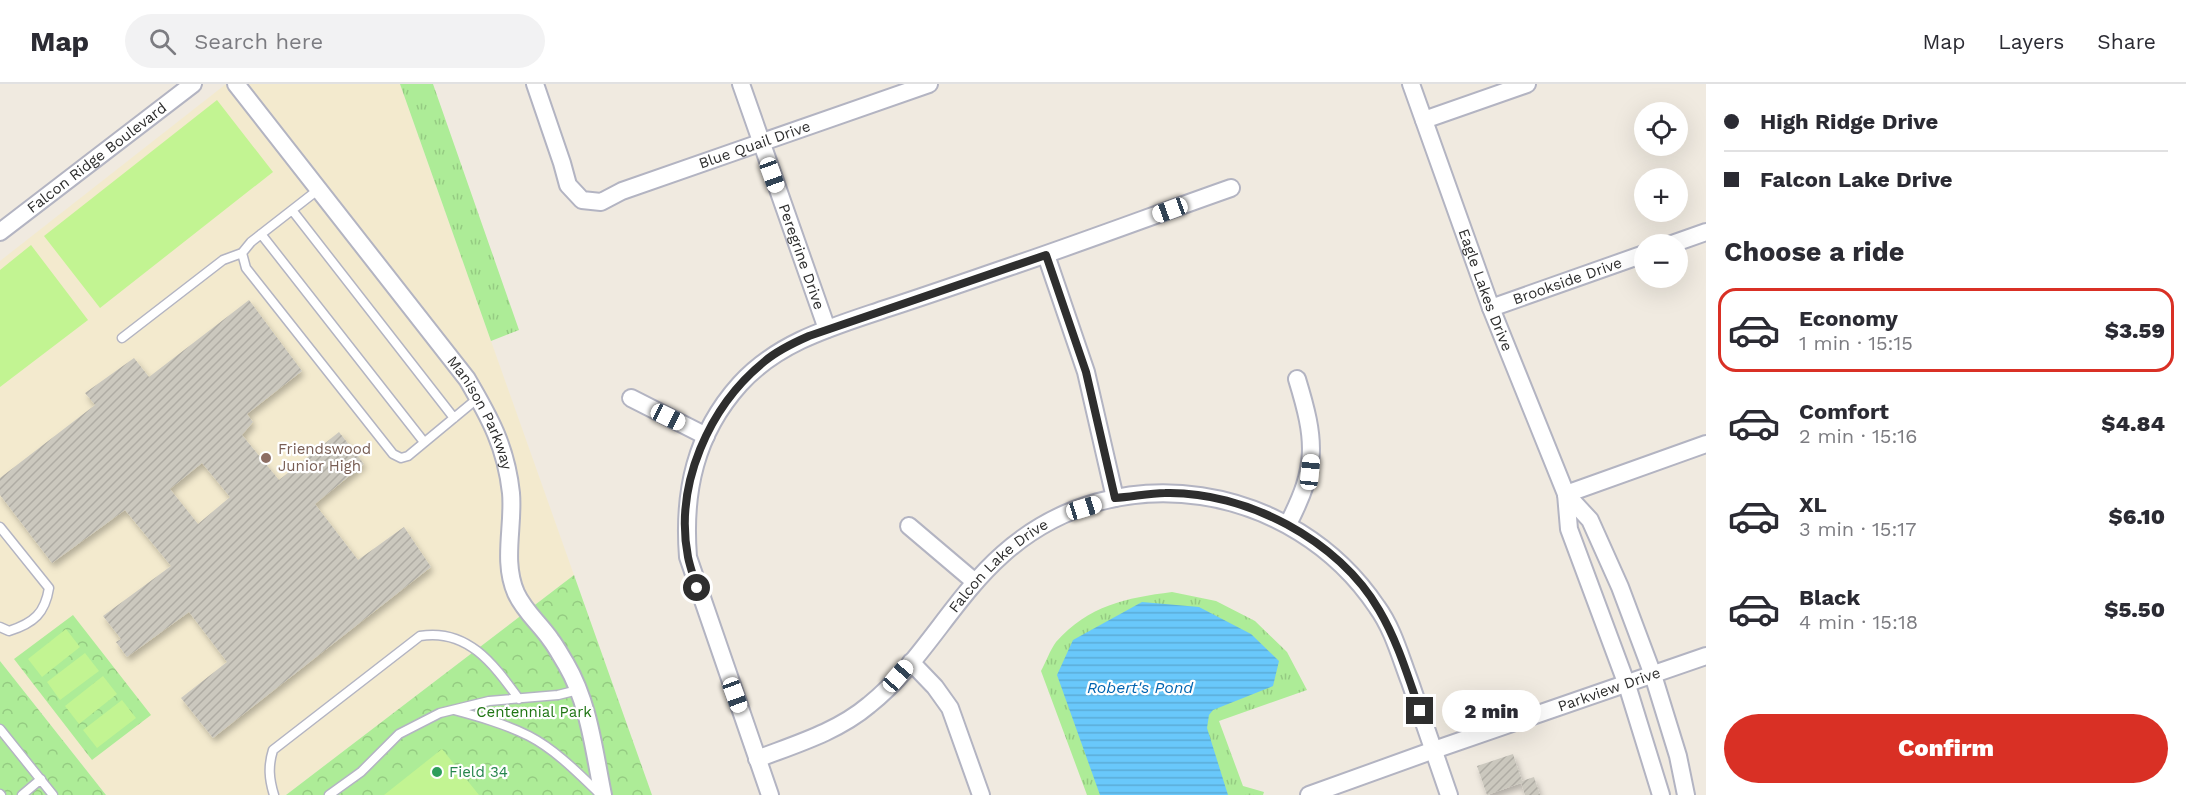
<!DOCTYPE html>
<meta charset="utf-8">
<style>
:root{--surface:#fff;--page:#f2f2f3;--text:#2b2b33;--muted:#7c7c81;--line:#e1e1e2;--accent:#d93025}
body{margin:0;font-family:"Work Sans",sans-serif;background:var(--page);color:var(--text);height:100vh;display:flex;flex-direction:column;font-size:22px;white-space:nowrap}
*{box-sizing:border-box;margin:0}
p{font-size:20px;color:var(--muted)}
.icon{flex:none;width:33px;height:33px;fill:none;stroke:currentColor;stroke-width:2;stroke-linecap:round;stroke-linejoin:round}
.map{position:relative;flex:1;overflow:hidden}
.drawer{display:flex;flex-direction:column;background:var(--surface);width:480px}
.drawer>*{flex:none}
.top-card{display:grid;align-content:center;height:132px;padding:0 18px;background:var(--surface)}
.buttons{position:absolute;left:1634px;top:18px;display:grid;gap:12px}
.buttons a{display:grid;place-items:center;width:54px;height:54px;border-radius:50%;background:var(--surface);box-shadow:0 6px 24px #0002;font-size:30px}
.end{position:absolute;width:27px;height:27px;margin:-14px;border:8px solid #2e2e2e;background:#fff;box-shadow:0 0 0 3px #fff}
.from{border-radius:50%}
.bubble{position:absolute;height:42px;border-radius:21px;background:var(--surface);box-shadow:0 6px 24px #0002;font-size:20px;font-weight:800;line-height:42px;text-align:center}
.car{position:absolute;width:18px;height:36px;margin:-18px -9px;border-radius:8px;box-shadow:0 0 4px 2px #0007;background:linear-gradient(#fff 24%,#345 0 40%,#fff 0 76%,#345 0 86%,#fff 0)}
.top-card b{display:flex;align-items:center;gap:21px;height:57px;font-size:22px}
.top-card b+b{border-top:2px solid var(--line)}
.top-card i{width:15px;height:15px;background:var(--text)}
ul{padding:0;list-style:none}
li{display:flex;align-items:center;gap:18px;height:84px;margin:0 12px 9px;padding:0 6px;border:3px solid transparent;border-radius:18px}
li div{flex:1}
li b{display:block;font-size:22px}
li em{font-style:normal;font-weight:800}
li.current{border-color:var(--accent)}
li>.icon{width:54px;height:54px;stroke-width:1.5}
h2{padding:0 18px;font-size:27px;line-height:72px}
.cta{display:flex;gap:12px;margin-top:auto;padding:12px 18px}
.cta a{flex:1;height:69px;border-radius:36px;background:var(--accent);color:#fff;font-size:24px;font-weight:800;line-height:69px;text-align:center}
header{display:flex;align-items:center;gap:36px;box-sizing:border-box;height:84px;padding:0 30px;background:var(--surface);border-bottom:2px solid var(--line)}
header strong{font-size:28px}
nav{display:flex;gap:33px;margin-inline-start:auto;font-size:21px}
.search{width:420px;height:54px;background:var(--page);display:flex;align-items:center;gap:15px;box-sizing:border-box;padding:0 21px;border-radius:33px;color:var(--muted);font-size:22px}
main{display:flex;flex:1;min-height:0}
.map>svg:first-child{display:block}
.education{fill:#f3eace}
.grass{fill:url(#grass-tufts)}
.park{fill:url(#park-crowns)}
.pitch{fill:#c2f492}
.water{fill:url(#water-rules)}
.building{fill:url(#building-hatch);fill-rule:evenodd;filter:url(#shadow)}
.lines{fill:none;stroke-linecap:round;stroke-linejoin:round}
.service-casing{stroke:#b3b4c2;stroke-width:11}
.minor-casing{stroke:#b3b4c2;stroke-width:20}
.service{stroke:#fff;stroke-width:8}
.minor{stroke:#fff;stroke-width:16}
.route{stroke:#2e2e2e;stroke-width:8}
.education-dot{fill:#8d6e63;stroke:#fff;stroke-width:2}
.leisure-dot{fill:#2e9e5b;stroke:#fff;stroke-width:2}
.labels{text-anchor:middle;stroke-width:4.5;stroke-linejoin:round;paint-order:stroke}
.street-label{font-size:15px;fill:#2e2e2e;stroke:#fff}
.education-label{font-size:15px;fill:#785e54;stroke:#fff;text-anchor:start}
.park-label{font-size:15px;fill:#1f7513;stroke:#fff}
.leisure-label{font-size:15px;fill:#27864d;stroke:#fff;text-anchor:start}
.water-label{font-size:16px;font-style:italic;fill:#0064b0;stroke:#fff}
</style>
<header>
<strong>Map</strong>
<div class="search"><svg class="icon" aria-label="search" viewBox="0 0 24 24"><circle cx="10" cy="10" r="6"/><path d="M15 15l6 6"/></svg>Search here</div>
<nav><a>Map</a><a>Layers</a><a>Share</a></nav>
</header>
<main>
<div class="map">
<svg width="1706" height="711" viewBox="0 0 1706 711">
<defs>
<pattern id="grass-tufts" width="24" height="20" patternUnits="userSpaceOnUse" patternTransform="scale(1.5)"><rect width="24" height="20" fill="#adec97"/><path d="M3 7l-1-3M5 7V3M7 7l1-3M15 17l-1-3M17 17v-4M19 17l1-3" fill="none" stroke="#95cb82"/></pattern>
<pattern id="park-crowns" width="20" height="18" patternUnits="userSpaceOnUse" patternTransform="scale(1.5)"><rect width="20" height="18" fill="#adec97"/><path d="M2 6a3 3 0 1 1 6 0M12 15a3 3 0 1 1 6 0" fill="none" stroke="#95cb82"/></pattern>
<pattern id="water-rules" width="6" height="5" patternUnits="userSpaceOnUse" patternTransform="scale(1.5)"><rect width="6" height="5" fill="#69c8fb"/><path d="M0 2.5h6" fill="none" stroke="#5bacd7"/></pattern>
<pattern id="building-hatch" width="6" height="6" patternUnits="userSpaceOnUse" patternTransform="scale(1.5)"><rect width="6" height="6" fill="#cbc8be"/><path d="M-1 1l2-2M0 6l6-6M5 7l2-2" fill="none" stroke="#afaca4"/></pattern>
<filter id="shadow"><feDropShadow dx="2.5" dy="4.5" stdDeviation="3" flood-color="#0004"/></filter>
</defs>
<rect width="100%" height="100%" fill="#f0eae0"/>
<path class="education" d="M226,0H400L574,491L286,711H106L0,577V177Z"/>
<path class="grass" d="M400,0H433L519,246L491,257Z
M1172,508L1216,517L1255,537L1287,568L1307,606L1219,637L1243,702L1264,708L1263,711H1087L1041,587C1046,578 1050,566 1056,558C1089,521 1126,514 1172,508Z"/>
<path class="park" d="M574,491L652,711H286Z
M73,531L151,631L92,676L14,575Z
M0,577L106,711H0Z"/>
<path class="pitch" d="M217,16L273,88L100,224L44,152Z
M31,161L88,236L0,303V186Z
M66,545L80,563L42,593L28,575Z
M85,569L99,587L60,616L47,598Z
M103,592L117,610L79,640L65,622Z
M122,616L136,634L97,664L83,646Z
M442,665L479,711H384Z"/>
<path class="water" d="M1142,518L1199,523L1251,550L1279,577L1273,602L1213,626L1209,631L1207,644L1228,711H1100L1057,591L1073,556Z"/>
<path class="building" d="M249,216L302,287L247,330L253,338L242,351L279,396L339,348L364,380L315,420L358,476L404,443L431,483L213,654L181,614L227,578L189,528L127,573L116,558L121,555L103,532L171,482L125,426L52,479L0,411V394L95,321L85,309L134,274L149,293ZM202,379L230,413L198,440L170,405Z
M1513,670L1522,697L1534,693L1540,711H1525L1521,699L1487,711L1477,682Z"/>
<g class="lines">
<g class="service-casing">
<path id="service" d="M292,126L454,334
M261,150L424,358
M242,169L246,184L393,370L401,374L408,372L478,314
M122,254L223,176L242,169L251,158L319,105
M0,443L49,504C45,529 34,539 9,547L0,543
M454,626C480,633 505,640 529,652C556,666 579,690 601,711
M0,645L53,711
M0,710L1,711
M22,711L41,695
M274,711C269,695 268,682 273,666L420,552C468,544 494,581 519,615
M329,711L361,688L399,650L440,629L489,617L558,611L578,606"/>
</g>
<g class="minor-casing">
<g id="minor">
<path id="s1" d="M236,0L467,295C490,334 506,363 511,409C514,442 502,477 516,509C524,527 540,540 551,556C557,564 561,572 566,580C589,619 594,667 603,711"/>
<path id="s2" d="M535,0L562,79L568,101L582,116L601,118L622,107L929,0"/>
<path id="s3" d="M741,0L827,245"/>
<path id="s4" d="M1411,0L1491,224L1566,410L1569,445L1627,601L1661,711"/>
<path d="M1424,36L1527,0"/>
<path id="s5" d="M0,148L193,0"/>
<path d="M1672,160L1706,148"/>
<path d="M1046,171L1086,288L1115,414"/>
<path id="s6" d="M1491,224L1644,170"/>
<path d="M631,314L706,352"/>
<path d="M1566,410L1590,436L1620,503L1653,591L1678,672L1686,711"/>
<path d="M1566,410L1706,360"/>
<path d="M1288,440C1318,382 1316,357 1297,295"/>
<path d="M909,442L975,498"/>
<path d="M911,578L935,603L950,624L981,711"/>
<path id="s7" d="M757,675C796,660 837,648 869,621C922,579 952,515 1003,470C1116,369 1294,399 1377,523C1393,545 1400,572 1410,598C1423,635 1436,673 1449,711"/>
<path d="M770,711L688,473C683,408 695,350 740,300C779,257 835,242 888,224C928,211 968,197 1009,183C1083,158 1157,130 1231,104"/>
<path id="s8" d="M1309,711L1434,666L1706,572"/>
</g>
</g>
<use href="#service" class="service"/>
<use href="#minor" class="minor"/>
</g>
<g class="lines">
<path class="route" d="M697,504C694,494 690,483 688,473C674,401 709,322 765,277C778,266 793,259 809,252L1046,171L1086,288L1115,414C1132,413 1149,409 1165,409C1245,407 1339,456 1379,526C1398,558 1408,593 1420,627"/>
</g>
<circle class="education-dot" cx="266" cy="374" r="6"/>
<circle class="leisure-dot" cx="437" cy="688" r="6"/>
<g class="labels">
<g class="street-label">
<text dy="5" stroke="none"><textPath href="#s2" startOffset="310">Blue Quail Drive</textPath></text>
<text dy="5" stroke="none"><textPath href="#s5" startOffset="122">Falcon Ridge Boulevard</textPath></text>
<text dy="5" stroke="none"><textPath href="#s3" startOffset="183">Peregrine Drive</textPath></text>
<text dy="5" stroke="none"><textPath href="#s6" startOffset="81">Brookside Drive</textPath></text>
<text dy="5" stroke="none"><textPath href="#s4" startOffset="219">Eagle Lakes Drive</textPath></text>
<text dy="5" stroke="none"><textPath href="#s1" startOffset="411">Manison Parkway</textPath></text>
<text dy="5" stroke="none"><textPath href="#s7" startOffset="316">Falcon Lake Drive</textPath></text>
<text dy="5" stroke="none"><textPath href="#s8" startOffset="318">Parkview Drive</textPath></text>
</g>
<g class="education-label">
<text x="278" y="370">Friendswood<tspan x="278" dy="17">Junior High</tspan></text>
</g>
<g class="park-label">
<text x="534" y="633">Centennial Park</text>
</g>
<g class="leisure-label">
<text x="449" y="693">Field 34</text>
</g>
<g class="water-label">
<text x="1140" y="609">Robert's Pond</text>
</g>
</g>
</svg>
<div class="buttons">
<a><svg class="icon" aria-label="locate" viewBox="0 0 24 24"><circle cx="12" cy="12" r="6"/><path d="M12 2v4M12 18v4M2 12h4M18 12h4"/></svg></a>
<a>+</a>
<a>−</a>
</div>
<i class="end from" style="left:697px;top:504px"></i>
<i class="end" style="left:1420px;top:627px"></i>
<div class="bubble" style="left:1442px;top:606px;width:99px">2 min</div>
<i class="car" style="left:772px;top:91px;rotate:160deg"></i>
<i class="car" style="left:1170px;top:126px;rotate:250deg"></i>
<i class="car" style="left:668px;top:333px;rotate:116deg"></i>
<i class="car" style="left:1310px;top:388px;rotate:6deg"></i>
<i class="car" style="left:1084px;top:424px;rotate:73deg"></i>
<i class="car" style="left:898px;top:592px;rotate:41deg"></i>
<i class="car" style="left:735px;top:611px;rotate:160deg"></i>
</div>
<section class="drawer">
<div class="top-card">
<b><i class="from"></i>High Ridge Drive</b>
<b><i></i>Falcon Lake Drive</b>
</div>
<h2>Choose a ride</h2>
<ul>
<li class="current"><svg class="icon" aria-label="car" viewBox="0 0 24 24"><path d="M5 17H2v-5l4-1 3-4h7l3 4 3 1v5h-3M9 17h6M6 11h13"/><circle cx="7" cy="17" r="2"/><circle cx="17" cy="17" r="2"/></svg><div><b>Economy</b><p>1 min · 15:15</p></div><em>$3.59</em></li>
<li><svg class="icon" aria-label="car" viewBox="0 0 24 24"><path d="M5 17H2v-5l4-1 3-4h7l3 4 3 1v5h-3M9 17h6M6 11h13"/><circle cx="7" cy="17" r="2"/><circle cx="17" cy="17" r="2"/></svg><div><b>Comfort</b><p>2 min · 15:16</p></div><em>$4.84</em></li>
<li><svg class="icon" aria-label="car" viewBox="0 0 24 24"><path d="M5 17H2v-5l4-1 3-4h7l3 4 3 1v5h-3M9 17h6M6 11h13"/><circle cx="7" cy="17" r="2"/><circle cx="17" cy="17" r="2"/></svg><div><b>XL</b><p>3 min · 15:17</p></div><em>$6.10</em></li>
<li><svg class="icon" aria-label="car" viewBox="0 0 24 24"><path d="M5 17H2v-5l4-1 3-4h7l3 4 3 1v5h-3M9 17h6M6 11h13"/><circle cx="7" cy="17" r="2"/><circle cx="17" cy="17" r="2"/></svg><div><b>Black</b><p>4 min · 15:18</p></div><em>$5.50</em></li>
</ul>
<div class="cta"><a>Confirm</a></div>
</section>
</main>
